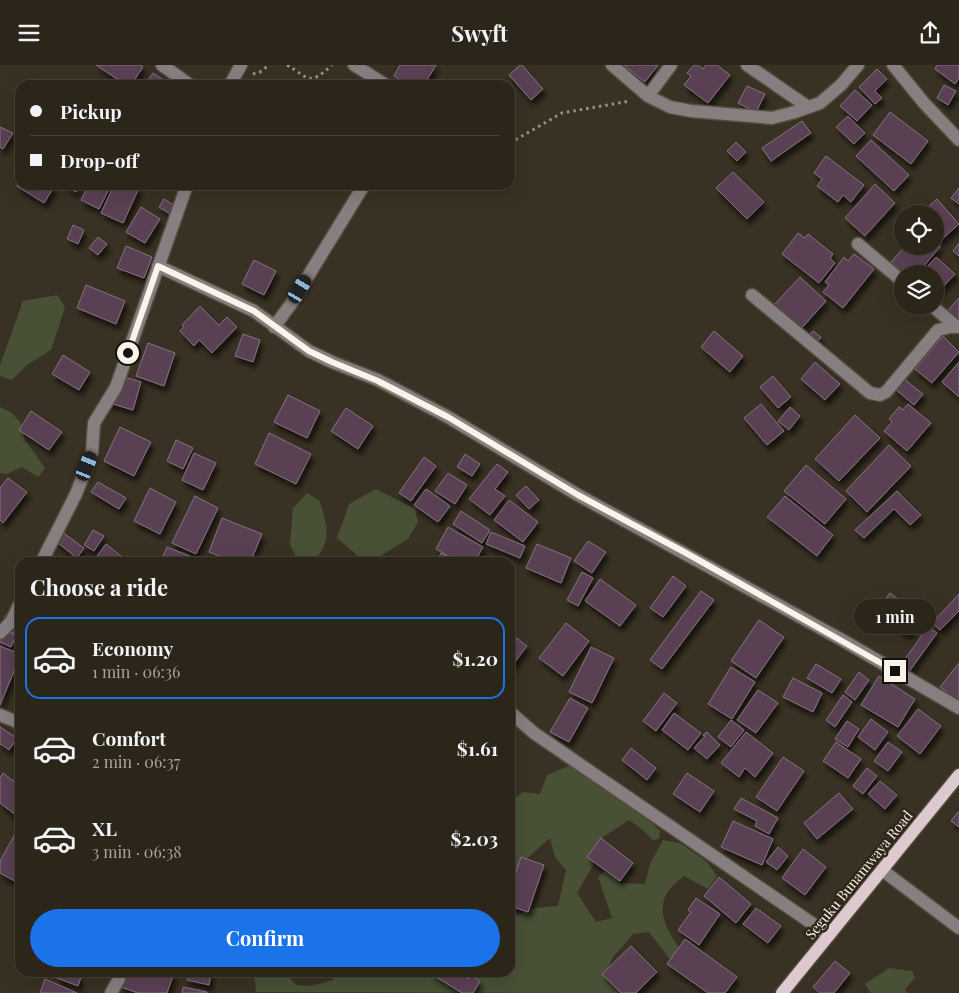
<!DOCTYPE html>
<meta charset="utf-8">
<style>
:root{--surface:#2b251a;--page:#373127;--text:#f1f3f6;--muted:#a6a5a2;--line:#474239;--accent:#1a73e8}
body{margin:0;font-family:"Playfair Display",serif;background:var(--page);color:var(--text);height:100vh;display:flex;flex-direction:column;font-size:19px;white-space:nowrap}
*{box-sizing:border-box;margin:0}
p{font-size:16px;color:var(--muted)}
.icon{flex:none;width:28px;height:28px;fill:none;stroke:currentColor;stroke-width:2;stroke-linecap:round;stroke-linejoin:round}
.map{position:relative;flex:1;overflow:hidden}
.sheet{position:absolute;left:15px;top:492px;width:500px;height:420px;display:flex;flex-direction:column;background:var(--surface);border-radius:15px;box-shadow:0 5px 20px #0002,0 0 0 1px var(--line)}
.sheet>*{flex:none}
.hud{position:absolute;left:15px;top:15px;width:500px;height:110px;border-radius:15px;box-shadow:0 5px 20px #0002,0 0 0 1px var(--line);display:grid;align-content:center;height:110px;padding:0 15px;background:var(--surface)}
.tools{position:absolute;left:894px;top:140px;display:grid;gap:10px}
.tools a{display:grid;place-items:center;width:50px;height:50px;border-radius:50%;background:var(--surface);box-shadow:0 5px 20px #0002,0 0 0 1px var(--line);font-size:25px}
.end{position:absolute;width:22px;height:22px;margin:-11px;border:6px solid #f9f3ea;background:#111;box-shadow:0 0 0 2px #111}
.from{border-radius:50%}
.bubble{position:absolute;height:35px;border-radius:18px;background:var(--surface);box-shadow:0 5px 20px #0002,0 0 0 1px var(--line);font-size:16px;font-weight:700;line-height:35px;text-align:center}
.car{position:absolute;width:15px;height:30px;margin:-15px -8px;border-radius:6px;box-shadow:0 0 4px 1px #0007;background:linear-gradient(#222 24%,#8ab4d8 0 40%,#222 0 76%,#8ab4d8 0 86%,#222 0)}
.hud b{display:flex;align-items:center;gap:18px;height:48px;font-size:19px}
.hud b+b{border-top:1px solid var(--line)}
.hud i{width:12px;height:12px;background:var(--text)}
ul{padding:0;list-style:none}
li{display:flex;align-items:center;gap:15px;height:82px;margin:0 10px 8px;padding:0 5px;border:2px solid transparent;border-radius:15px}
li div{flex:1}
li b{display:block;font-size:19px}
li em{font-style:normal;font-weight:700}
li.active{border-color:var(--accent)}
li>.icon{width:45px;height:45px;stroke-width:1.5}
h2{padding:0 15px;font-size:22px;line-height:60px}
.button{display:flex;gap:10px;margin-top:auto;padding:10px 15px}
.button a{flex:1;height:58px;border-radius:30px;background:var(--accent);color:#fff;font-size:20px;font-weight:700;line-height:58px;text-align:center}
header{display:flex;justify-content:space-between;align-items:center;height:65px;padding:0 15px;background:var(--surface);font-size:22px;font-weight:700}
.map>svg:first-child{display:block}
.green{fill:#485135}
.building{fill:#5a3f53;stroke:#83737f;filter:url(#shadow)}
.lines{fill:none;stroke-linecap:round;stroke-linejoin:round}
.minor-casing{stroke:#544c3f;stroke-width:15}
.major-casing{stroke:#544c3f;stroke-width:15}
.path{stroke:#999286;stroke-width:3;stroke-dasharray:2.5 4;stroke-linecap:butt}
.minor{stroke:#877e80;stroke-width:12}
.major{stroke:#ddcace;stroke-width:12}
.route{stroke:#f9f3ea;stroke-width:6}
.labels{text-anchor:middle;stroke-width:5;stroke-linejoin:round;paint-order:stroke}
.street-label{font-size:14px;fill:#f9f3ea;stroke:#2f2719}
</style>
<header><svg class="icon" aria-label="menu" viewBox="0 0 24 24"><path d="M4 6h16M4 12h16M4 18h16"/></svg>Swyft<svg class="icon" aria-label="share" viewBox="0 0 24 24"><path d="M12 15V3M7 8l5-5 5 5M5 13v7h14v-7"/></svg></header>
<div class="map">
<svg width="959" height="928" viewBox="0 0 959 928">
<defs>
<filter id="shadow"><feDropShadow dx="3" dy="5.5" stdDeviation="2.5" flood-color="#0009"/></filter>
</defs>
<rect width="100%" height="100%" fill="#393123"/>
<path class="green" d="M57,230L65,242L51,285L27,300L12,315L0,311V300L23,236Z
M0,342L12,348L21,358L25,375L45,403L38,412L22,402L7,409L0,408Z
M376,424L415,444L418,457L408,474L377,493L359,492L337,473L349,439Z
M307,428L320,436C327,460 334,483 308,498L296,492L290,479L293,443Z
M571,700L637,743L660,766L659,774L653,775L643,765L629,755L600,774L592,790L593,800L577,828L596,857L612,853L598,812L612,800L619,818L645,819L650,799L663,775L680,778L707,797L717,811L708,824L684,811C679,815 673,820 669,825C652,849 673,874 687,894L675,901L649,867L633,869L613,892L604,912L638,928L256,927L254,908H286L296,920L311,921L333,915V908H510V878L514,874V851L535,843L558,841L566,805L555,792L550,773L524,796L510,817V737L523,727L540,729L547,710Z
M889,903L912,906L915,913L905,924L907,928H871L865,919Z"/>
<path class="building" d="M96,0H141L143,2L131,20H126Z
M400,0H436L424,20H408L394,11Z
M520,0H522L543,24L531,35L509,10Z
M624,0H658L645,17Z
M694,0H698L703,4L706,0H717L730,10L708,38L684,20L691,11L687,8Z
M937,0H959V13L955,19L935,4Z
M877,4L887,14L875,26L882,33L875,39L859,22Z
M153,8L171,20H144Z
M944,20L956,26L948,40L937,33Z
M747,21L765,29L756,47L738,38Z
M855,25L872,40L857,56L840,41Z
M890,47L928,76L911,99L873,70Z
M848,51L865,68L854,79L836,62Z
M802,56L811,68L771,96L762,83Z
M0,62L13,68L3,84L0,82Z
M871,75L909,110L894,126L856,91Z
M736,77L746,87L737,96L727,86Z
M826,91L864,120L851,137L843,130L838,137L817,121L822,114L814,108Z
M733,107L764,137L747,154L716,123Z
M20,115V120H52L54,122L44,138L17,121Z
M875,119L895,138L865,171L845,153Z
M64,120H80L76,127Z
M89,120H111L99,144L81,135Z
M114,120H132L139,123L123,158L101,148Z
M959,123V139L951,133Z
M164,134L175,141L170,149L159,142Z
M937,134L959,159L940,176L935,170V149H920Z
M141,142L160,154L145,178L126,167Z
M73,160L84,165L78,179L67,174Z
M798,168L805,173L808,169L833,189L830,193L835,198L819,218L782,189Z
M98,172L107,179L98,190L89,183Z
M935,178L940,182L917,209H904L891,197L905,181H935Z
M959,178V191L953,186Z
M126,181L152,192L144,213L117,203Z
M854,189L874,204L843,243L823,227L829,220L825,217L844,192L848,196Z
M936,192L955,209L935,230V209H921Z
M254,195L276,206L264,230L242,219Z
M800,212L826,236L800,265L774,240Z
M86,220L125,236L116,259L77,243Z
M959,233V255L948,245Z
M200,241L219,260L227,252L237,262L212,288L199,275L194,281L180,266L184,262L182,260Z
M714,266L743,291L730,307L701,282Z
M813,266L821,272L816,278L808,272Z
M243,269L260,275L253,297L235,291Z
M943,271L959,287L932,318L915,304Z
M148,278L175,288L164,321L136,311Z
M63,290L90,307L79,325L52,309Z
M815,297L840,319L825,335L801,314Z
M959,297V332L942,317Z
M114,309L141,317L133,345L106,337Z
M773,311L791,332L778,343L760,322Z
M903,313L923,329L914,340L894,323Z
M288,330L320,346L307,373L274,357Z
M761,339L784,366L767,380L744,353Z
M908,339L931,358L907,386L884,366L892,357L889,354L899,342L903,345Z
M790,342L800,351L789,365L778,356Z
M346,343L373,361L358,384L331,366Z
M31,346L62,367L49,385L19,365Z
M855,350L880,373L839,416L815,394Z
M120,362L151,377L134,411L104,396Z
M269,368L311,389L296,419L255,399Z
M176,375L193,383L183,404L167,396Z
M889,380L911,401L867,447L846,426Z
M194,388L216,398L203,425L182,415Z
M465,389L480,399L472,411L457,402Z
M424,392L436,401L411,436L399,428Z
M497,399L508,407L495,424L505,431L490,450L469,434Z
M806,400L846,434L825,459L784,426Z
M448,408L467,420L455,439L435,426Z
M8,413L27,427L3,458L0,455V423Z
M98,417L126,433L119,444L91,427Z
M526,421L539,435L529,444L516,430Z
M150,423L176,437L160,469L134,456Z
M426,424L450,441L438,457L414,440Z
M897,426L921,450L910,460L894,444L864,473L855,465Z
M195,431L218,443L196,489L172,478Z
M785,431L833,470L817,491L767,452Z
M509,435L538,457L523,477L494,455Z
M461,446L490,465L482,478L453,459Z
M222,453L262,469L250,498H235L209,487Z
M448,462L483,482L474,498H460L436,484Z
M93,465L104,471L94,486L84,480Z
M61,466L84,483L77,493L54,475Z
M491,467L525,481L520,493L486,479Z
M588,476L606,487L592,508L574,496Z
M106,479L130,498H92Z
M537,479L571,493L561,518L526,503Z
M167,482L192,492L190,498H160Z
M441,488L456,498H436Z
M582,507L593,513L578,541L567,535Z
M673,511L686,521L663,552L650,543Z
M600,514L636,540L620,561L585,536Z
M701,526L714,535L662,604L650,595Z
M890,528L922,552L908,570L877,546Z
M959,529V546L940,565L932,558Z
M6,550L20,557V571L0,562Z
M759,555L784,572L756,613L731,596Z
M566,558L589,576L563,611L539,593Z
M928,562L937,568L906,611L897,605Z
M0,563L16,571L11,582L0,577Z
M510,568L527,581L511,602H510Z
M0,581L20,589V606L15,604L0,640Z
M591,582L614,593L592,638L569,627Z
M959,598V637L940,622Z
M816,599L841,614L832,628L807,613Z
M731,602L755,617L732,654L708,639Z
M859,607L869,615L855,635L845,627Z
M879,611L915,634L898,662L861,640Z
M793,613L822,628L813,647L783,632Z
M758,625L778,638L756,668L737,655Z
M664,628L677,638L656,666L643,656Z
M843,630L852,637L835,662L826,655Z
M570,633L588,643L569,677L550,667Z
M918,644L941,661L920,689L897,671Z
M674,648L701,668L688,685L662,665Z
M871,654L888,667L875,685L858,672Z
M731,655L744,665L731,682L718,672Z
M847,656L859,664L848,682L835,674Z
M0,662L17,673L9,685L1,679L0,680Z
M707,667L720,680L707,694L694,683L705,671L703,670Z
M746,667L773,688L755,712L745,703L739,712L721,698Z
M836,677L861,694L848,713L823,696Z
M888,677L902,687L888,706L874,696Z
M631,683L656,703L647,715L622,695Z
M783,692L804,706L777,746L756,732Z
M867,703L877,711L863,729L853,721Z
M3,708L20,721V748L17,751L0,738V713Z
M687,708L714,726L700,747L673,729Z
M880,716L897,730L885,744L868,729Z
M839,728L853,744L817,774L804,758Z
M741,733L778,753L769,769L755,761L757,756L734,744Z
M958,747L959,748V762L951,756Z
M733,756L773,774L762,800L721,782Z
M20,760V815L18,818L0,808V796Z
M601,773L633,798L620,816L587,792Z
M778,782L788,791L777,805L766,797Z
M803,784L826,802L805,830L782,813Z
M521,792L544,800L528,847L510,841V825Z
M719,812L751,839L736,858L704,831Z
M696,833L720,849L699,880L678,865L691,847L688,845Z
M756,843L781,861L768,878L743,859Z
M685,874L737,912L725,928H708L667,899Z
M631,881L657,907L636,928H621L602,909Z
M835,896L850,908L834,928H820L813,922Z
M59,908H71L81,912L78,921L57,913Z
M126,908H174L167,928H138L121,922Z
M188,908H211L209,920L187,915Z
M430,908H465L463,911L468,914L470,910L480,916L473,928H462Z
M45,914L77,928H40Z
M183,922L207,927V928H182Z"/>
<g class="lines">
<g class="minor-casing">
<path id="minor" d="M162,0L190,20
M354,0L386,20
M612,0L648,31L670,42L691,46L772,53L795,47L820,38L841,20L858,0
M747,0L808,42
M893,0L924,38L959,75
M230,20L241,0
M648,31L671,0
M858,179L902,216
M158,201L254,246L309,286L332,297L378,315L448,352L578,430L844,576L959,643
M752,230L870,328L880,330L886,327L938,265L950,262H959
M932,241L956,261
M274,262L291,239L364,120
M41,498L76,429L92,388L94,358L116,322L187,120
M0,568L11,557L20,538
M510,647L534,668L829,870
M0,650L20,658
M882,805L959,863
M111,928L119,914"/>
</g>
<g class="major-casing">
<path id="major" d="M782,928L959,710"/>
</g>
<path class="path" d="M287,0C310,14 309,21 332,0
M253,9L260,7L269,0
M305,20L313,14
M510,78L562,48L630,36"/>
<use href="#minor" class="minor"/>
<use href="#major" class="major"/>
</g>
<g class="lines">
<path class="route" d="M128,288L158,201L254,246L309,286L332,297L378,316L448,352L578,430L686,488L895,606"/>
</g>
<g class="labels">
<g class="street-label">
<text transform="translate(859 810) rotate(-51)" y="5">Seguku Bunamwaya Road</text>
</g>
</g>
</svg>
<div class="tools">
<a><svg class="icon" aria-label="locate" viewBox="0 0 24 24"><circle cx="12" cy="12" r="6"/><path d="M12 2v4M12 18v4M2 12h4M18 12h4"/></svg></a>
<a><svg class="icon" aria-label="layers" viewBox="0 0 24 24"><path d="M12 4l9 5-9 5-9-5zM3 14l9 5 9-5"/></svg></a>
</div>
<i class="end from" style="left:128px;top:288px"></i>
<i class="end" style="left:895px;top:606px"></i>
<div class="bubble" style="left:854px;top:534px;width:82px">1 min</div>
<i class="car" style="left:300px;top:224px;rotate:31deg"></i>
<i class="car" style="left:87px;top:401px;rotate:22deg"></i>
<div class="hud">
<b><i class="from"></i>Pickup</b>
<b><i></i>Drop-off</b>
</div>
<section class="sheet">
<h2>Choose a ride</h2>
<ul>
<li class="active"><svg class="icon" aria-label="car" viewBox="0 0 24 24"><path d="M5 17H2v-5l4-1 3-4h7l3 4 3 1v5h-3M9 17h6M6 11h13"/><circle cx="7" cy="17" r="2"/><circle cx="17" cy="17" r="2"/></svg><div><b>Economy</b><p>1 min · 06:36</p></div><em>$1.20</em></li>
<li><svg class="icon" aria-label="car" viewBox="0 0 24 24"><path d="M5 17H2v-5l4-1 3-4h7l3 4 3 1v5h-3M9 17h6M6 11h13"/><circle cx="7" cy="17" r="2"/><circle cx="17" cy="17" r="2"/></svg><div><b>Comfort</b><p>2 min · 06:37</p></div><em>$1.61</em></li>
<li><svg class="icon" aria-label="car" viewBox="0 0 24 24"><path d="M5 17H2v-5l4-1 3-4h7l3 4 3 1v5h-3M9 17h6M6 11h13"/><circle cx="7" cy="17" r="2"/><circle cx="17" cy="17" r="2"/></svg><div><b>XL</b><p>3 min · 06:38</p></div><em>$2.03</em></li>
</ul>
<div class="button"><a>Confirm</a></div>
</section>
</div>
